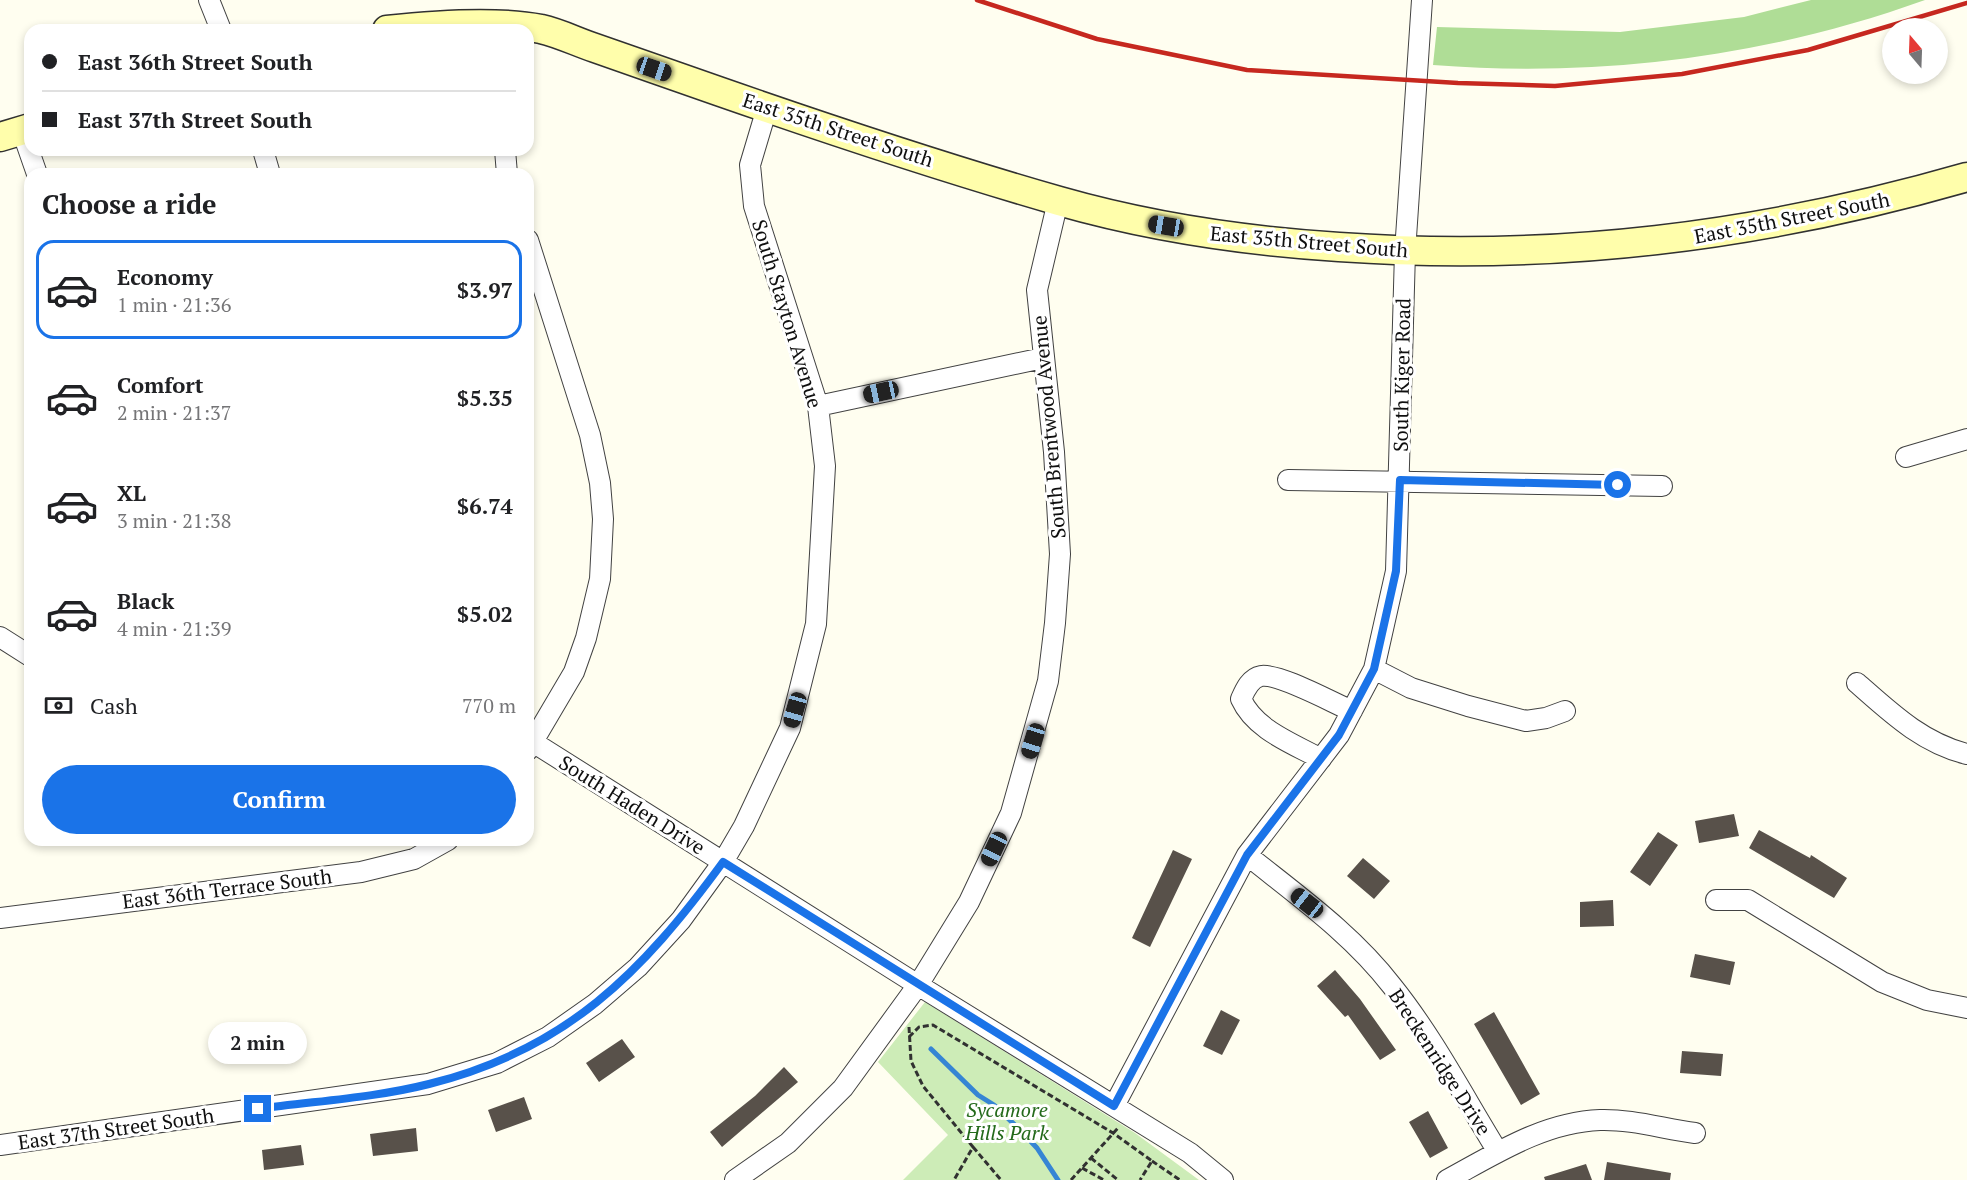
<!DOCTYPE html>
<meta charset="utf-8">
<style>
:root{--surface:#fff;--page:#f6f6f6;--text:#202124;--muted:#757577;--line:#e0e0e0;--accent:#1a73e8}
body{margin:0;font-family:"PT Serif",serif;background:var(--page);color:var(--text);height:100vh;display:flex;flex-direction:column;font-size:22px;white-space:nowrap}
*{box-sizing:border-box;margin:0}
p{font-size:20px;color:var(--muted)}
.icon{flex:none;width:33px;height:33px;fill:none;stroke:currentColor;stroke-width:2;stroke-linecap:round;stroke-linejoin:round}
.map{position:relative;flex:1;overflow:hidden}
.sheet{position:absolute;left:24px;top:168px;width:510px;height:678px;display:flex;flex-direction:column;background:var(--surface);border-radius:18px;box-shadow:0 3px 9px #0003}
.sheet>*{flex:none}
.top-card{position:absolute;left:24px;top:24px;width:510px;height:132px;border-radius:18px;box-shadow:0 3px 9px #0003;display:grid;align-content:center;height:132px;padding:0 18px;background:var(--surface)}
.needle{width:39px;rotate:341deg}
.tools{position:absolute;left:1882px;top:18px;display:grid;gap:12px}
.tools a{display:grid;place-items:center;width:66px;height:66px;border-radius:50%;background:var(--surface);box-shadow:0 3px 9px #0003;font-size:30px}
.end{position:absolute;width:27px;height:27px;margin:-14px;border:8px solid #1a73e8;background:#fff;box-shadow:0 0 0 3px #fff}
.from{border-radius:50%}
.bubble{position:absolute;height:42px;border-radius:21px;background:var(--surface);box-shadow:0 3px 9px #0003;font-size:20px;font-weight:600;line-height:42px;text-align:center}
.car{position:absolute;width:18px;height:36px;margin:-18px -9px;border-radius:8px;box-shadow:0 0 4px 2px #0007;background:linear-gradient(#222 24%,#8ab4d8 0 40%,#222 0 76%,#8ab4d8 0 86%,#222 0)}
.top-card b{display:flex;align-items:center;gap:21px;height:57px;font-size:22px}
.top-card b+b{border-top:2px solid var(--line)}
.top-card i{width:15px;height:15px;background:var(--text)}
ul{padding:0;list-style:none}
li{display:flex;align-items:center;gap:18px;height:99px;margin:0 12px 9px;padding:0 6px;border:3px solid transparent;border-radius:18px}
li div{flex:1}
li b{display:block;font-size:22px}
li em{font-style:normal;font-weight:600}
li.current{border-color:var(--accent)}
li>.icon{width:54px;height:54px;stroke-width:1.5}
h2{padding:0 18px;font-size:27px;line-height:72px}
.pay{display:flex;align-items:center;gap:15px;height:66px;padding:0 18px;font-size:22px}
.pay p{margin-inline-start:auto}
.button{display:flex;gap:12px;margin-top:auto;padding:12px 18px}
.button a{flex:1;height:69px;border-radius:36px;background:var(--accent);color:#fff;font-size:24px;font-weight:600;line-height:69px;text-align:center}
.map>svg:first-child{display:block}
.green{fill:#cdecb7}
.forest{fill:#afdd96}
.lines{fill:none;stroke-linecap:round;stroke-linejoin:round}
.stream{stroke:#3685d4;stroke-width:5}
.building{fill:#58514a}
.minor-casing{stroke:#424242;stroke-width:22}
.secondary-casing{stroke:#313131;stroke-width:31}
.path{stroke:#313131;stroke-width:3;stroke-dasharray:6 3;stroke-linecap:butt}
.minor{stroke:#fff;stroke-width:20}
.secondary{stroke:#fffeab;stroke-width:28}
.rail{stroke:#c6281f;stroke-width:4.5}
.route{stroke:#1a73e8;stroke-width:8}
.labels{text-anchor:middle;stroke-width:6;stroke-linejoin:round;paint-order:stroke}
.street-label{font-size:20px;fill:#0f0f0f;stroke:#fff}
.park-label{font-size:20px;font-style:italic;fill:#246a1b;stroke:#fff}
</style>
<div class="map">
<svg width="1967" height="1180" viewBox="0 0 1967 1180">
<rect width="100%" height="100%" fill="#fffef0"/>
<path class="green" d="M925,1002L1135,1133L1199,1180H903L948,1135L878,1062Z"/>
<path class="forest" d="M1811,0H1925C1767,57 1600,78 1433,65L1437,27L1620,32L1744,17Z"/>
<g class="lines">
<path class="stream" d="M931,1049L978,1095L994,1105L1019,1129L1037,1148L1058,1180"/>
</g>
<path class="building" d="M1734,814L1739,836L1699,843L1695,821Z
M1759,830L1810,858L1811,855L1847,878L1834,898L1749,848Z
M1658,832L1678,845L1650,886L1630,872Z
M1173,850L1192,859L1150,947L1132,938Z
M1363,858L1390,881L1374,899L1347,876Z
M1613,900L1614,926L1580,927V902Z
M1695,954L1735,962L1730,985L1690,977Z
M1335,970L1360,999L1396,1050L1380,1060L1348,1015L1345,1017L1317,986Z
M1221,1010L1240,1020L1222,1055L1203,1046Z
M1494,1012L1540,1094L1521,1105L1474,1024Z
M622,1039L635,1057L599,1082L586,1063Z
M1682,1051L1723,1054L1721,1076L1680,1073Z
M784,1067L798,1082L722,1147L710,1132L755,1096Z
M524,1097L532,1119L496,1132L488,1110Z
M1428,1111L1448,1148L1430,1158L1409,1122Z
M416,1128L418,1151L373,1156L370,1134Z
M301,1145L304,1165L264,1170L262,1150Z
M1607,1162L1671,1173L1670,1180H1604Z
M1586,1164L1592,1180H1545L1544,1177Z"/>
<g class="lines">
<g class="minor-casing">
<path id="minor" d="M209,0L221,30
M22,131L37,174
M263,150L270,174
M505,150L507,174
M528,240L590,435L600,483L603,519L600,579L586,638L574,672L528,750
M818,406L1043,358
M1906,457L1967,439
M1288,480L1662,486
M0,637L30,656
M1374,669L1411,688L1468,706L1526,721L1546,718L1565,711
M1857,683C1890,712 1922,743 1967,754
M528,739L918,985L1190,1153L1223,1180
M1321,759C1292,743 1255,730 1241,699C1245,690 1250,678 1261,676C1279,673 1333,703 1352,711
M1247,855C1298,896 1352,934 1392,986C1433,1037 1464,1097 1498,1152
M1716,900H1748L1882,982L1927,1000L1967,1008
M0,918L361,872L414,859L448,840
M1114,1106L1247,855L1339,735L1374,669L1396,571L1405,252L1422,0
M0,1145L428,1084L497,1063L548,1037L595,1004L638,967L681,920L723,862L744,826L790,728L816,624L825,466L818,406L754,206L750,165L767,108
M735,1180L788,1143L843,1088L918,985L969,902L1011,813L1048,681L1055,623L1060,554L1054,452L1037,290L1058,201
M1447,1180C1495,1154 1544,1122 1600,1120C1631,1119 1664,1129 1695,1133"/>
</g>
<g class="secondary-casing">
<path id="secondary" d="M387,30C433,25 495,20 541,29C559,33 577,42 595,48C636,62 677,77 718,91C830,130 944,168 1059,201C1150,227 1245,241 1339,247C1555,262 1759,237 1967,177
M0,137L30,128"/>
</g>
<path class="path" d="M909,1027L911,1061L923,1086L973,1147L954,1180
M909,1037L919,1027L933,1025L1113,1133L1152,1161L1140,1180
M973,1147L1001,1180
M1091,1158L1118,1180
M1152,1161L1180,1180
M1082,1168L1104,1180
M1071,1180L1118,1128"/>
<use href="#minor" class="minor"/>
<use href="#secondary" class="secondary"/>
<path class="rail" d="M977,0L1097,39L1247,70L1458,83L1555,86L1682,74L1808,50L1967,3"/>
</g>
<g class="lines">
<path class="route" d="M258,1109C314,1101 374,1098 429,1084C566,1050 642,973 723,862L1114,1106L1247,855L1339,735L1374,669L1396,571L1400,480L1618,485"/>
</g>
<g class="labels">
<g class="street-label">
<text transform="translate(838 130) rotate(18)" y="7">East 35th Street South</text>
<text transform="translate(1792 218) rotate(-11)" y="7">East 35th Street South</text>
<text transform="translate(1309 242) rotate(5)" y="7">East 35th Street South</text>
<text transform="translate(787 314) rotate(73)" y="7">South Stayton Avenue</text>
<text transform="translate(1402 375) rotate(-89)" y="7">South Kiger Road</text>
<text transform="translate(1049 427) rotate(-95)" y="7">South Brentwood Avenue</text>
<text transform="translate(632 805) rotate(32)" y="7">South Haden Drive</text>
<text transform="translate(227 889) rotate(-7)" y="7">East 36th Terrace South</text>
<text transform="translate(1440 1062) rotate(57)" y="7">Breckenridge Drive</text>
<text transform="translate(116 1129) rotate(-8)" y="7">East 37th Street South</text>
</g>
<g class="park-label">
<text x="1007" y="1117">Sycamore<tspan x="1007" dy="23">Hills Park</tspan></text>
</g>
</g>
</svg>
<div class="tools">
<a><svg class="needle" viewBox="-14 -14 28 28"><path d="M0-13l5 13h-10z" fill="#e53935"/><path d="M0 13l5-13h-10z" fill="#757577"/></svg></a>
</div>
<i class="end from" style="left:1618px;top:485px"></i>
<i class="end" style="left:258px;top:1109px"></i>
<div class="bubble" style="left:208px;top:1022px;width:99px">2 min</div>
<i class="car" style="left:654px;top:69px;rotate:109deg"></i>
<i class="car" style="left:1166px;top:226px;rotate:280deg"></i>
<i class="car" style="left:881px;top:392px;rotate:258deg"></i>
<i class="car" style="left:795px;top:710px;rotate:196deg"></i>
<i class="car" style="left:1033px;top:741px;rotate:197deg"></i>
<i class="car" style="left:994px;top:849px;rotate:205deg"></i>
<i class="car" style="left:1307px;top:903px;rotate:308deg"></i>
<div class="top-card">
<b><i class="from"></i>East 36th Street South</b>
<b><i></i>East 37th Street South</b>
</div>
<section class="sheet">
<h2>Choose a ride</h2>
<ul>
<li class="current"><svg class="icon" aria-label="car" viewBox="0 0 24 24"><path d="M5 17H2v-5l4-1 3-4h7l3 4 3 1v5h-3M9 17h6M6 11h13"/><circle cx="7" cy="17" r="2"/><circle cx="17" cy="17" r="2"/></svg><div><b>Economy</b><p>1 min · 21:36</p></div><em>$3.97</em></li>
<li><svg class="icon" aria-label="car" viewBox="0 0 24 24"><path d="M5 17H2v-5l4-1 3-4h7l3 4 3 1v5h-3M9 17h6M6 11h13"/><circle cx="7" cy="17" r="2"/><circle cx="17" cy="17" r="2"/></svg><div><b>Comfort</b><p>2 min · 21:37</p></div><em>$5.35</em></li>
<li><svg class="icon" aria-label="car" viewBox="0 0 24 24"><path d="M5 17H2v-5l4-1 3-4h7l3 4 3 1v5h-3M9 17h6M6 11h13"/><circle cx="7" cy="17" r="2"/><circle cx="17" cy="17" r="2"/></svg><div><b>XL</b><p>3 min · 21:38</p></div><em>$6.74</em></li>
<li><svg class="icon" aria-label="car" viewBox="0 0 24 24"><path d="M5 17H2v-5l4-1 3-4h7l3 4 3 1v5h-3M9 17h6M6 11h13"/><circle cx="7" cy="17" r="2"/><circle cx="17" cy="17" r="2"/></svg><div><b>Black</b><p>4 min · 21:39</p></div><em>$5.02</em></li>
</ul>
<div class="pay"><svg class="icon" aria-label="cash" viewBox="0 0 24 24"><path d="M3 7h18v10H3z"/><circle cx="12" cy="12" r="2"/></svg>Cash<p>770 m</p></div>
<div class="button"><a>Confirm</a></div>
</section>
</div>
